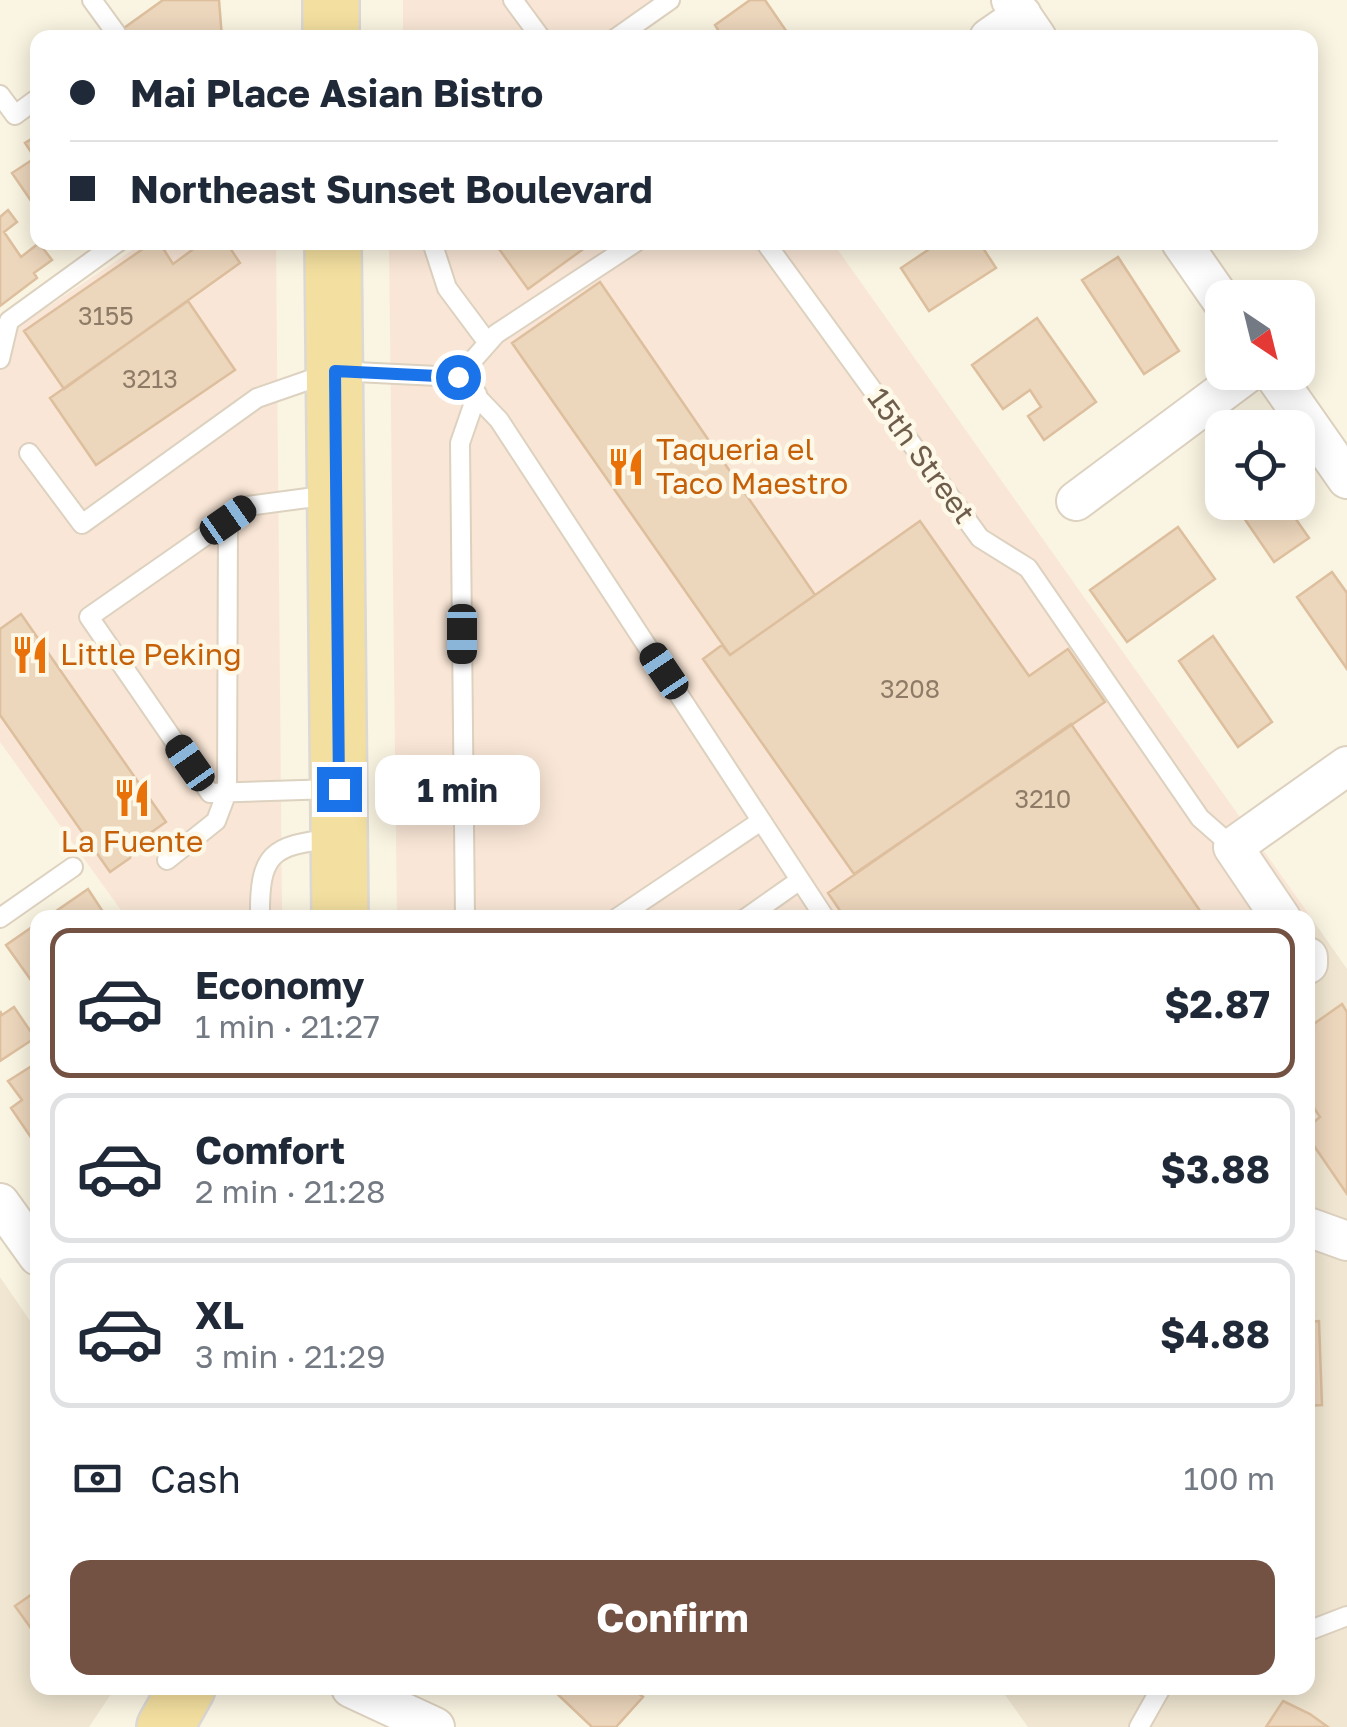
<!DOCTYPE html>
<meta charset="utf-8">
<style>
:root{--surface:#fff;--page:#f2f2f3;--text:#1f2937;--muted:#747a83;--line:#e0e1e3;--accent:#735143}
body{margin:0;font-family:"Golos Text",sans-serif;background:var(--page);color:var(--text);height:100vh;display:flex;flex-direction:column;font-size:38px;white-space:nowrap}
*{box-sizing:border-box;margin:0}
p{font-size:32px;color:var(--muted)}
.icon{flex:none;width:55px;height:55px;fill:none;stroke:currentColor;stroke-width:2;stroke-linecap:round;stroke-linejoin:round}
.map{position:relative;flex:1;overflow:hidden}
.panel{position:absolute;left:30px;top:910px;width:1285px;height:785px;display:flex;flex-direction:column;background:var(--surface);border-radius:20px;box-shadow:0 5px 25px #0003}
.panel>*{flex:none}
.guide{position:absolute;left:30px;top:30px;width:1288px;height:220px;border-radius:20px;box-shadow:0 5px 25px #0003;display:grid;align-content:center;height:220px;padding:0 40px;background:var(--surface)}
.needle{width:65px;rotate:145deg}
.controls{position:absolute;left:1205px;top:280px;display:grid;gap:20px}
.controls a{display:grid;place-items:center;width:110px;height:110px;border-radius:20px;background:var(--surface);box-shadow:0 5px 25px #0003;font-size:50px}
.end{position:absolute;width:45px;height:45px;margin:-22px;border:12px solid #1a73e8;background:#fff;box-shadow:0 0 0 5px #fff}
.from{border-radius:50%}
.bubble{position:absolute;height:70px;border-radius:20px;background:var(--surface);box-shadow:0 5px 25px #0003;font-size:32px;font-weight:700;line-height:70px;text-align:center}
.car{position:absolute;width:30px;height:60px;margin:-30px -15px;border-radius:12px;box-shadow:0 0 8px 2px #0007;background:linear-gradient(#222 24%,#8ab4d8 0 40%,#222 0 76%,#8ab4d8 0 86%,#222 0)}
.guide b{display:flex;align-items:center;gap:35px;height:95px;font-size:38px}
.guide b+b{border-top:2px solid var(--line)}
.guide i{width:25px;height:25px;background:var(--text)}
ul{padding:18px 0 0;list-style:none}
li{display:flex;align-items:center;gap:30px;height:150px;margin:0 20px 15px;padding:0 20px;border:5px solid var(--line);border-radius:20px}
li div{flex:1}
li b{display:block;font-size:38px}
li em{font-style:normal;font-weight:700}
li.current{border-color:var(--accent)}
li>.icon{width:90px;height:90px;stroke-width:1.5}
.pay{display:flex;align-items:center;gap:25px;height:110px;padding:0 40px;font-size:38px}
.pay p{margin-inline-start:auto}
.action{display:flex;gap:20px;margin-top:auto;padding:20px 40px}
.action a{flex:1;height:115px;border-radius:20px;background:var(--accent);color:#fff;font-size:40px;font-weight:700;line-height:115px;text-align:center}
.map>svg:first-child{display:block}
.residential{fill:#f0e6d1}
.commercial{fill:#f9e6d6}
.building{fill:#ecd6bc;stroke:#ddbf9e;stroke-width:2.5}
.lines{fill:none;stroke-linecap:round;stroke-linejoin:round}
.service-casing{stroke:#ddd1bf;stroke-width:22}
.minor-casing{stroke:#ddd1bf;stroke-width:42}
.primary-casing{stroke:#dcd8d4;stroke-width:60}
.service{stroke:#fff;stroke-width:18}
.minor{stroke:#fff;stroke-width:38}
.primary{stroke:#f3df9f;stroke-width:55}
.route{stroke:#1a73e8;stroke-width:12}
.labels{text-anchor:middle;stroke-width:9;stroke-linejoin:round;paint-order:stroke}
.number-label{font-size:25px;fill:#8e7b67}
.food-label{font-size:30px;fill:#c56008;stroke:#fdf8e7;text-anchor:start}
.street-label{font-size:30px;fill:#6f5d4b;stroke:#fdf8e7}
</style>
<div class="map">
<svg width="1347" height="1727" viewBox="0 0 1347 1727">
<rect width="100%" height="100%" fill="#faf4e2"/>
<path class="residential" d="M1310,916L1347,969V1727H1028L1000,1688H1308Z
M0,1277L37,1331L38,1688H115L89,1727H0Z"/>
<path class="commercial" d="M403,0H672L618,37L403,38Z
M143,243H276L282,917H126L0,742V339Z
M389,243H833L1310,916L397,917Z"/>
<path class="building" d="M163,0H219L222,38H110Z
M750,0H765L791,38H723L715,25Z
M38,135V211L12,173L35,158L25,143Z
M8,210L17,222L4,232L21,257L39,243L52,260L34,273L37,278L0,306V217Z
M153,242H159L173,264L203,242H226L240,263L64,389L24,331Z
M494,242H593L528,289Z
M940,242H979L996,268L929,311L901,268Z
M1118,257L1179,351L1144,374L1082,280Z
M600,282L815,595L730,655L512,343Z
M188,301L235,370L96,465L50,398Z
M1037,318L1096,402L1044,440L1028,416L1041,407L1030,390L1003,409L972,365Z
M1233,502H1284L1309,538L1274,562Z
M920,521L1029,676L1068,649L1105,702L854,874L703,659L722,645L730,655Z
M1178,527L1215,579L1127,642L1090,590Z
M1332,572L1347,593V669L1297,597Z
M21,614L166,822L133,845L130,858L110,872L0,715V629Z
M1213,636L1272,722L1238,747L1179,661Z
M1071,724L1205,918H845L828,893Z
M88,889L107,918H51L49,916Z
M38,923V990L6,945Z
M1342,1004L1347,1012V1194L1308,1137V1127L1320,1117L1308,1099V1028Z
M14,1007L35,1038L0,1061V1011L2,1015Z
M38,1062V1136L32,1139L11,1108L22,1100L8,1081Z
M1319,1321L1322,1405L1308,1406V1322Z
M38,1590V1638L15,1606Z
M551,1688H632L643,1697L616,1727H592Z
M1283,1701L1310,1714L1328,1727H1266Z"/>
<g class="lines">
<g class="service-casing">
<path id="service" d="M92,0L116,33
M513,0L541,38
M616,38L670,0
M0,95L15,115L38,98
M432,242L447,288L488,343
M765,242L980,538L1028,568L1200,818L1233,847
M0,359L9,321L118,242
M458,377L496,334L636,242
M29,453L82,524L257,398L335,371L458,377L499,420L825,918
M330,495L248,506L89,617L210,793L334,789
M167,860L216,821L227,792L228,520
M0,918L73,867
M260,918C259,854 271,845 332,839
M465,918L460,443L477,394
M617,918L761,821
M746,918L800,880
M1308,1631L1347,1616
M1139,1727L1161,1688"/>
</g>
<g class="minor-casing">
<path id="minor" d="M1011,0L1037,38
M989,38L1022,15
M1181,242L1222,301
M1272,372L1347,479
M1076,501L1249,372
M1281,918L1233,847L1347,766
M1308,957V964
M0,1203L38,1256
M1308,1227L1347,1241
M351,1688L435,1727"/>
</g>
<g class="primary-casing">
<path id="primary" d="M331,0V38
M333,242L340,918
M165,1727L187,1688"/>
</g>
<use href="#service" class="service"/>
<use href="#minor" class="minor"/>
<use href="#primary" class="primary"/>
</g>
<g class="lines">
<path class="route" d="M339,789L335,371L458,377"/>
</g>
<defs>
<g id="restaurant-bare" transform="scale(3)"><path d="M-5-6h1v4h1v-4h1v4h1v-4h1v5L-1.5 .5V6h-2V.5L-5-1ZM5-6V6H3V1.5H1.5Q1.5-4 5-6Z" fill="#e8710a" stroke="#fdf8e7" stroke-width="2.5" paint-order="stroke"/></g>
</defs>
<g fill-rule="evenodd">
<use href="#restaurant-bare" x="626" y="467"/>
<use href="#restaurant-bare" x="30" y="655"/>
<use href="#restaurant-bare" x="132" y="798"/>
</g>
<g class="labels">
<g class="number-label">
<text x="106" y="325">3155</text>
<text x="150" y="388">3213</text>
<text x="910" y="698">3208</text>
<text x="1043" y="808">3210</text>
</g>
<g class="food-label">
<text x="656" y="460">Taqueria el<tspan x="656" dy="34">Taco Maestro</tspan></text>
<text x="60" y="665">Little Peking</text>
<text x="132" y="852" text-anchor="middle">La Fuente</text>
</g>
<g class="street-label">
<text transform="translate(921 456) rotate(54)" y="10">15th Street</text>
</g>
</g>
</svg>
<div class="controls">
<a><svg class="needle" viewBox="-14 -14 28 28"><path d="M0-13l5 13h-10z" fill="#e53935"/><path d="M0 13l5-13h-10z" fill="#747a83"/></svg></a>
<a><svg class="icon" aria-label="locate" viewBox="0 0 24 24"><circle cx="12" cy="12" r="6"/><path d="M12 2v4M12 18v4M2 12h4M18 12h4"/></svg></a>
</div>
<i class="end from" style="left:458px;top:377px"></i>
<i class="end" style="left:339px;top:789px"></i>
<div class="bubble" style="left:375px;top:755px;width:165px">1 min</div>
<i class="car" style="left:228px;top:520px;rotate:55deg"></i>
<i class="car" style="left:462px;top:634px;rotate:180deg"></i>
<i class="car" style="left:664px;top:671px;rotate:326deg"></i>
<i class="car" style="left:190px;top:763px;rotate:325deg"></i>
<div class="guide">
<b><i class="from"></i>Mai Place Asian Bistro</b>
<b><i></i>Northeast Sunset Boulevard</b>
</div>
<section class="panel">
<ul>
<li class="current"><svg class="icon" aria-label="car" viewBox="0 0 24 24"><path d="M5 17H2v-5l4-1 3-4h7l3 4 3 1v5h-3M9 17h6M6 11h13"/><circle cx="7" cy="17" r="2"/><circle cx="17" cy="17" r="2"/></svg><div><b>Economy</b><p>1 min · 21:27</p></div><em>$2.87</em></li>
<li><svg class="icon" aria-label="car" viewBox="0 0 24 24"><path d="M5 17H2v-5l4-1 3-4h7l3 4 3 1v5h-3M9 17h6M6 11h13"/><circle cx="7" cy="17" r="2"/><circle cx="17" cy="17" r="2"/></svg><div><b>Comfort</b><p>2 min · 21:28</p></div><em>$3.88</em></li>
<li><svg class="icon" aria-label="car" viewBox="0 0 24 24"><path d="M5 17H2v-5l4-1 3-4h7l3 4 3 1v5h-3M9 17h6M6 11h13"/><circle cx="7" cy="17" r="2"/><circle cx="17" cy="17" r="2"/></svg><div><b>XL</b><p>3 min · 21:29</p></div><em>$4.88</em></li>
</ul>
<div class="pay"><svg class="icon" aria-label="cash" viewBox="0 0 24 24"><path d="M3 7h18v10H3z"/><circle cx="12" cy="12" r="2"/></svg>Cash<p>100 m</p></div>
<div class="action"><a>Confirm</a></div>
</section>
</div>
